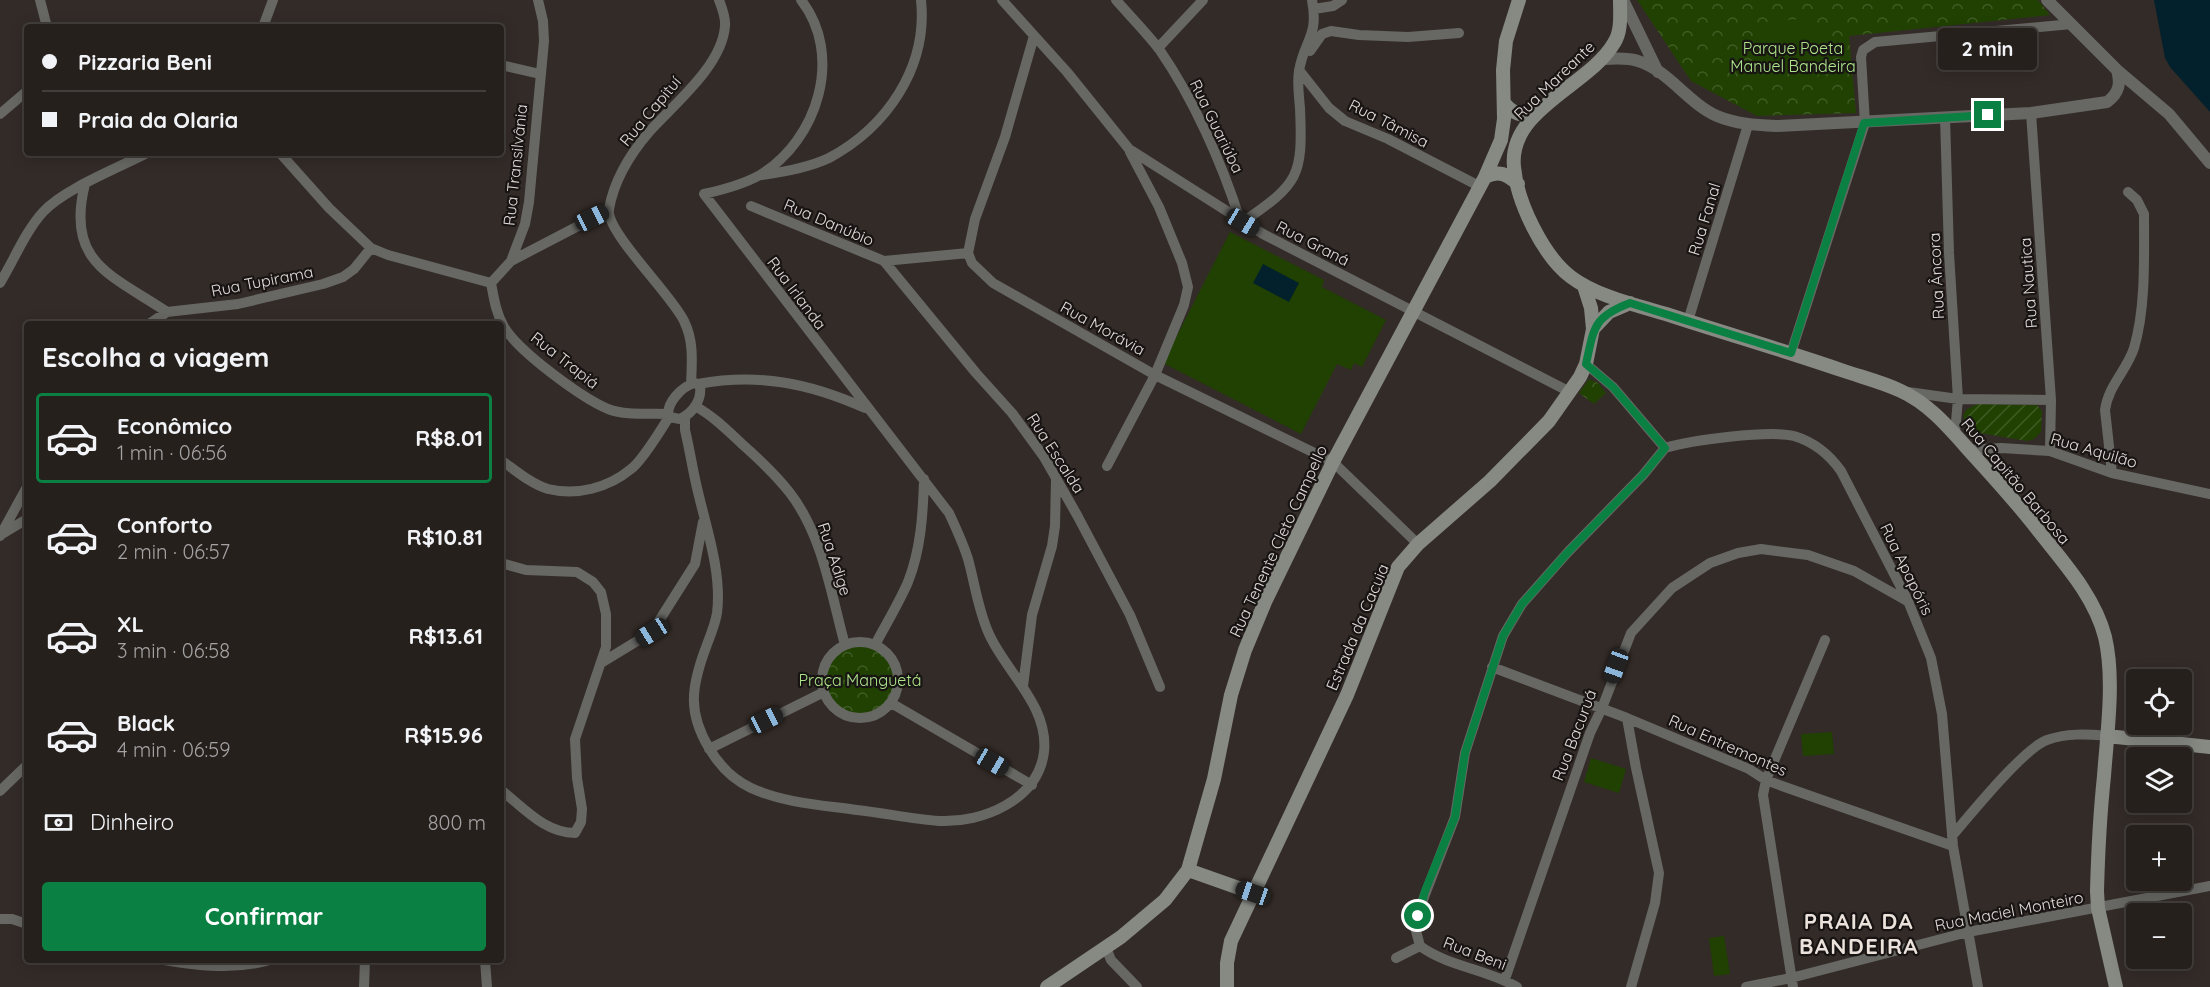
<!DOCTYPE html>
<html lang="pt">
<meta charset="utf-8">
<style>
:root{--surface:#26201d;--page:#2e2826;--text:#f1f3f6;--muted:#a4a3a4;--line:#423e3b;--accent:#0b8043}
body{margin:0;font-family:Quicksand,sans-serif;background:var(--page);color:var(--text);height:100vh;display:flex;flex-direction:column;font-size:22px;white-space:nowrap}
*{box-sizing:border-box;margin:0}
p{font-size:20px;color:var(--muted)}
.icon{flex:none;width:33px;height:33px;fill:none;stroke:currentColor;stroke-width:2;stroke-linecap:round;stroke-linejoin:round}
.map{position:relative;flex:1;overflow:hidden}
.details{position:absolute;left:24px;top:321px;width:480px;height:642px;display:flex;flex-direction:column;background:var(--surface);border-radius:6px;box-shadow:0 3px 15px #0003,0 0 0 2px var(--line)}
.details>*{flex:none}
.hud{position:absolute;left:24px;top:24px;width:480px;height:132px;border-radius:6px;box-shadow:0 3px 15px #0003,0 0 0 2px var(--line);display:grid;align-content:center;height:132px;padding:0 18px;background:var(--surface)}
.controls{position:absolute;left:2126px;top:669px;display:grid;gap:12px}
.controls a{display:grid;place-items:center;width:66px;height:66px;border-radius:6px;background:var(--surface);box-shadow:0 3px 15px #0003,0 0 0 2px var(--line);font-size:30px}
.end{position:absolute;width:27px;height:27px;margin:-14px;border:8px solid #0b8043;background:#fff;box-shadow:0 0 0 3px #fff}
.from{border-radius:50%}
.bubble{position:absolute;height:42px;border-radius:6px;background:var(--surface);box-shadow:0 3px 15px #0003,0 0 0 2px var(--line);font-size:20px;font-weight:800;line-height:42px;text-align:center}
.car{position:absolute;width:18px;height:36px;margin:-18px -9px;border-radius:8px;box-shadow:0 0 4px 2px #0007;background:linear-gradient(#222 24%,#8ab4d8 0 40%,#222 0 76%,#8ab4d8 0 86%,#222 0)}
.hud b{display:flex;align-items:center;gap:21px;height:57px;font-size:22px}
.hud b+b{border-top:2px solid var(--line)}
.hud i{width:15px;height:15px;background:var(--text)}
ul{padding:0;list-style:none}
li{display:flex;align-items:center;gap:18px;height:90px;margin:0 12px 9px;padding:0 6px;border:3px solid transparent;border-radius:6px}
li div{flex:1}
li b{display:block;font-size:22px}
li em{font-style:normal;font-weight:800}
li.on{border-color:var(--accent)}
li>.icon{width:54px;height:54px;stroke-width:1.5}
h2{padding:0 18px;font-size:27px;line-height:72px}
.pay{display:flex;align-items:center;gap:15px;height:66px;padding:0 18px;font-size:22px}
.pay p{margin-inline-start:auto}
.action{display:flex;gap:12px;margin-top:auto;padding:12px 18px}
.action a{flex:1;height:69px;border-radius:6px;background:var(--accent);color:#fff;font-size:24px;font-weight:800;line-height:69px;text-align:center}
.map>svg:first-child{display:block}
.park{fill:url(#park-crowns)}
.garden{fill:url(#garden-furrows)}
.pitch{fill:#204101}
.water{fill:#03212c}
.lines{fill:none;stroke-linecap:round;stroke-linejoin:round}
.minor{stroke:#676864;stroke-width:10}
.tertiary{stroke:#676864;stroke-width:12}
.secondary{stroke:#878983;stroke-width:14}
.route{stroke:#0b8043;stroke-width:8}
.labels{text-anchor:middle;stroke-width:4.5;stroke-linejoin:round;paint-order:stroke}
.park-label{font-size:16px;fill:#aee58b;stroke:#181413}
.street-label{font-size:16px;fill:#e0dbd8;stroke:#181413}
.district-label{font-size:22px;font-weight:bold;letter-spacing:1.5px;fill:#ece2dc;stroke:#181413}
</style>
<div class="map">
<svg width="2210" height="987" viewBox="0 0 2210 987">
<defs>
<pattern id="park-crowns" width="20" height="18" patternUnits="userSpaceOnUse" patternTransform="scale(1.5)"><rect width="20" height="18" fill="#204101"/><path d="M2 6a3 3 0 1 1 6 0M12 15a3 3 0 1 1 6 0" fill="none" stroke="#405c25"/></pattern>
<pattern id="garden-furrows" width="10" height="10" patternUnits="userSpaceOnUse" patternTransform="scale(1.5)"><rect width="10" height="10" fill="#204101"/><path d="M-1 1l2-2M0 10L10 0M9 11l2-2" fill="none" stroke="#405c25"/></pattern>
</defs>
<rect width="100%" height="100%" fill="#332b27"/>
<path class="park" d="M1637,0H2038L2050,15L1849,36L1856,113L1757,116L1691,81Z
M1589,379L1598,383L1606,393L1594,404L1579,393Z
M825 680a35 35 0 1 1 70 0a35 35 0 1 1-70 0Z"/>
<path class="garden" d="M1977,404L2037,405L2042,411L2041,432L2034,439L2027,441L1974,432L1966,427L1963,416L1966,410Z"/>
<path class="pitch" d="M1815,18L1821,75L1792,77L1787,20Z
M1782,21L1787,77L1757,80L1754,23Z
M1230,232L1324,280L1322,287L1386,320L1362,367L1354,363L1351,370L1337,364L1301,434L1163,363Z
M1832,732L1834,754L1803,756L1801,734Z
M1591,758L1626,769L1619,793L1584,782Z
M1724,936L1730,974L1714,976L1709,938Z"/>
<path class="water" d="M2154,0H2210V112L2170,67L2165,58Z
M1263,264L1299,283L1289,302L1253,283Z"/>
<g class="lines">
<path class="minor" d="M40,0L47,27
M1002,0L1067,72L1129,149L1263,234L1570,392
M1116,0C1130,16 1146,32 1159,49C1193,98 1222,163 1240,220
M1314,9L1333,6L1342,0
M263,27L273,0
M1034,36L1005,137L975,219L968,253L972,263L993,283L1155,375L1333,462L1418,544
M1158,48L1203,0
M1310,51L1322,34L1331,31L1359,35L1408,37L1459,33
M501,65L540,74
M1299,70L1329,108L1345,121L1388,139L1479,186
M2031,113L2051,400L2050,451
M0,114L27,91
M1945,117L1949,253L1958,399L1955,433
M280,153L329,208L371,248L388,255L491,283
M762,175C784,172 808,168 829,158C887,127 928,67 921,0
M85,184C65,263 112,275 167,312
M751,206L884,261L968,253
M1243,222C1299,183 1303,177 1300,108C1299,96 1297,83 1299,71C1304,40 1319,37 1312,0
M511,261L609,210
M884,261L976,373L1012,413L1044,457L1077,515L1130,615L1160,687
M0,283C14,260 25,232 43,212C64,189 118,168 147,153
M491,283L511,261L525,224L529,202L544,41L543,21L538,0
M491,283C494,299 496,313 504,327C519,352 582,398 608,409C627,416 648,413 668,414
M1688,321L1748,125
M149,324L167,312L238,304L323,284L343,277L354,269L371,248
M1791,353L1865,123L1861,57L1863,50L1875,42L2072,24
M1586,364L1613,387L1665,448
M695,383L700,386C702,400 693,413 680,419L669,417C665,404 682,386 695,383Z
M691,384C692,362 694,341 684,321C672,295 605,231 609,209C614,181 631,153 649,132C674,104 722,66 725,26C726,18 722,8 719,0
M698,384C759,373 809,383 865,408
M1908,392L1958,399L2051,400
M695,406C713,416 727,430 742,444C759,459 776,475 790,493C823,536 831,594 845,645
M685,416V430C690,451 693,472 698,492C707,530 722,574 717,613C715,626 709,638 705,650C691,688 688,713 709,748C719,765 734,780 751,788C784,803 822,805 857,810C884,813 912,819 939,821C983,823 1038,800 1044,752C1049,706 1006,672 989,634C978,610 975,584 968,559C963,543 956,528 949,513L704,194C722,190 744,184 760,175C818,140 844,55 801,0
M1665,448C1691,440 1768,430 1794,436C1814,442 1829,454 1841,471L1908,601L1931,658L1942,714L1953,846L1978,987
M1968,450L2001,448L2050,451L2112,473L2210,494
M501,460C515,470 531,484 548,489C577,496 608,488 631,469C643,460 660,431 669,417
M1107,466L1155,375L1184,305L1188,287L1182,263L1159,207L1130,152
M2112,473L2105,410C2108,386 2127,370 2134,348C2146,308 2144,256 2144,214L2137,200L2128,192
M2,534L27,519
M0,536L27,487
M501,563L526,570L577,572L593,582L601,592L606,614V647L575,739L577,778L582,809L581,822L575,833C545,833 524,808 501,790
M822 680a38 38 0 1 1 76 0a38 38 0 1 1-76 0Z
M875,645C886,624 899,603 908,582C921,549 923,514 924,479
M601,663L652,632L695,564L703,522
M1492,667L1627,718L1749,769L1766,780L1782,786L1953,846
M1023,686L1032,615L1052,546L1055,526L1056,479
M891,703L1032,785
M1627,718L1636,768L1659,873L1655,903L1631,987
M709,749L824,692
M0,791L27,765
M1952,836C1970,815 2024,748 2047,740C2067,733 2086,734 2107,736
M0,919H12L27,924
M1106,948L1111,960L1137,987
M1396,958L1420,946
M164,960C201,966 234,970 270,960
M485,960L487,987
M1505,979L1590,733L1602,708L1631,633L1672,588L1710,563L1738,553L1761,549L1808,555L1854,571L1907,601
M364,987L365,960
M1517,987C1487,969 1449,967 1420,946L1416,931L1421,905L1455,817L1465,753L1503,636L1522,604L1568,552L1643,475L1665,448
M1746,987L1791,978L1968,932L2210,886
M1793,987L1763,795L1766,780L1825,640"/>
<path class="tertiary" d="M1623,0L1658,72
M2047,0L2117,70L2169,114L2210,163
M1601,59C1613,59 1626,57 1638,61C1668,70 1688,103 1717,116C1736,124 1756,125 1776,126L2031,113L2107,102C2119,93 2121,84 2117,70"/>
<path class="secondary" d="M1620,0C1620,14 1622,31 1614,43C1589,86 1508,109 1514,167C1517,202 1543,256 1571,277C1596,296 1636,305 1666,314C1724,333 1783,350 1841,370C1861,377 1882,382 1901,391C1932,405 1954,434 1976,458C1996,480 2016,502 2034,525C2061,560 2094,594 2105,637C2115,679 2107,734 2104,776C2100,814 2098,853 2097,891L2098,908L2116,987
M1504,103C1513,114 1522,117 1536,114
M1485,177C1499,170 1507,174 1518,184
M1593,329L1609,312L1630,303
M2107,736L2210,747
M1188,870L1253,893
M1047,987L1121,937L1165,900L1188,870L1214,779L1231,695L1245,650L1265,602L1333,462L1485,177L1501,140L1504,119L1503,70L1506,41L1519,0
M1227,987V963L1231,941L1347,695L1398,567L1418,544L1490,481L1549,421L1580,377L1586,364L1593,329L1591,308L1584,286"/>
</g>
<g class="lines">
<path class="route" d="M1418,916L1425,891L1455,817L1465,753L1503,636L1522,604L1568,552L1643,475L1665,448L1613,387L1586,364C1594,328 1593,317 1630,303L1791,353L1864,123L1988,115"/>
</g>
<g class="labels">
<g class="park-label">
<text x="1793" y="54">Parque Poeta<tspan x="1793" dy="18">Manuel Bandeira</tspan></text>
<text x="860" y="686">Praça Manguetá</text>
</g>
<g class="street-label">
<text transform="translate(1554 80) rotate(-44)" y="6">Rua Mareante</text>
<text transform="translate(650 111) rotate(-50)" y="6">Rua Capituí</text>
<text transform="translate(1389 123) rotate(27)" y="6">Rua Tâmisa</text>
<text transform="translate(1217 126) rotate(64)" y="6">Rua Guariúba</text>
<text transform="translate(515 165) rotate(-84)" y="6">Rua Transilvânia</text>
<text transform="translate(1704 219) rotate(-73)" y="6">Rua Fanal</text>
<text transform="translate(829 222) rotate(23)" y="6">Rua Danúbio</text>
<text transform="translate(1313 243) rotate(27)" y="6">Rua Graná</text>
<text transform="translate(1936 276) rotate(-93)" y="6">Rua Âncora</text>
<text transform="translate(262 281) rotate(-11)" y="6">Rua Tupirama</text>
<text transform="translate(2028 283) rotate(-94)" y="6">Rua Nautica</text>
<text transform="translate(797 293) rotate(53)" y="6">Rua Irlanda</text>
<text transform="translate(1103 328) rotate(29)" y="6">Rua Morávia</text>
<text transform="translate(565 360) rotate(38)" y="6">Rua Trapiá</text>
<text transform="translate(2094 450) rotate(16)" y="6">Rua Aquilão</text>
<text transform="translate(1056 453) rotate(57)" y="6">Rua Escalda</text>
<text transform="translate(2016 481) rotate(50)" y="6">Rua Capitão Barbosa</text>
<text transform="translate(1278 541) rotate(-65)" y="6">Rua Tenente Cleto Campello</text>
<text transform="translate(835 559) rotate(72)" y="6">Rua Adige</text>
<text transform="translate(1907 569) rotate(64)" y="6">Rua Apapóris</text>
<text transform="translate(1357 627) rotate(-67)" y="6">Estrada da Cacuia</text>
<text transform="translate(1574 735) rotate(-69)" y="6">Rua Bacuruá</text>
<text transform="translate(1728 745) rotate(24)" y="6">Rua Entremontes</text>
<text transform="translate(2009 911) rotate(-11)" y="6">Rua Maciel Monteiro</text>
<text transform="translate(1475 953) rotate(21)" y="6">Rua Beni</text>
</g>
<g class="district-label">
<text x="1859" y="929">PRAIA DA<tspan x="1859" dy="25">BANDEIRA</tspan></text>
</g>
</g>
</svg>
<div class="controls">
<a><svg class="icon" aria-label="locate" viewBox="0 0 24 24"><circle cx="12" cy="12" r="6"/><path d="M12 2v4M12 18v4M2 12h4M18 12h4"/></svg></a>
<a><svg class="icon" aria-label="layers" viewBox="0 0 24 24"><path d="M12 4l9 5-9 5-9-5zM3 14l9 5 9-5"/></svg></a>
<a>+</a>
<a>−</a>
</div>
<i class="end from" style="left:1418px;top:916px"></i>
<i class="end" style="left:1988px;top:115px"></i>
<div class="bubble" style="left:1938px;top:28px;width:99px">2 min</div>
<i class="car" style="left:592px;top:218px;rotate:64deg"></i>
<i class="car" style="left:1243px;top:222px;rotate:121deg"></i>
<i class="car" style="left:652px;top:632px;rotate:238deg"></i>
<i class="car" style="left:1616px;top:666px;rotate:200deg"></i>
<i class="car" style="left:766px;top:720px;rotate:64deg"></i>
<i class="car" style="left:992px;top:762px;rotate:120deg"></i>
<i class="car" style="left:1253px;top:893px;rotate:289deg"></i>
<div class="hud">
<b><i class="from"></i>Pizzaria Beni</b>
<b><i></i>Praia da Olaria</b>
</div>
<section class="details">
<h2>Escolha a viagem</h2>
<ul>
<li class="on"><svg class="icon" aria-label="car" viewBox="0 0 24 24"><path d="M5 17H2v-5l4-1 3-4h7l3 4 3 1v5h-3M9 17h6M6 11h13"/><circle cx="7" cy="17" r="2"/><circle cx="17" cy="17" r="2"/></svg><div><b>Econômico</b><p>1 min · 06:56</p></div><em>R$8.01</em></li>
<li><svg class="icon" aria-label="car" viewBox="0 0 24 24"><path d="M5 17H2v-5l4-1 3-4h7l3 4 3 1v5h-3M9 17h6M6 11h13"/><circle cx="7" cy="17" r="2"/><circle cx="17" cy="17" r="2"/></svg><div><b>Conforto</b><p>2 min · 06:57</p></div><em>R$10.81</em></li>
<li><svg class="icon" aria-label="car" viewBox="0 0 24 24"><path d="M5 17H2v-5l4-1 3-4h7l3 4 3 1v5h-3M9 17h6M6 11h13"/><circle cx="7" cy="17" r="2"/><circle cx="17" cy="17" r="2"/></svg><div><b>XL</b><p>3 min · 06:58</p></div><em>R$13.61</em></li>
<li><svg class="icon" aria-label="car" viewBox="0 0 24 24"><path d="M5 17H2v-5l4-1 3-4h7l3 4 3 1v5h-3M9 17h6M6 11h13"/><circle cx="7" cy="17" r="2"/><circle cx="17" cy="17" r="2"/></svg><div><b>Black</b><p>4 min · 06:59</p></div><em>R$15.96</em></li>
</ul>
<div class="pay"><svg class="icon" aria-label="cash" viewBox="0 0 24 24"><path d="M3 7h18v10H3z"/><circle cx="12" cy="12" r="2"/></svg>Dinheiro<p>800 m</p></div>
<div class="action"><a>Confirmar</a></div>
</section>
</div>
